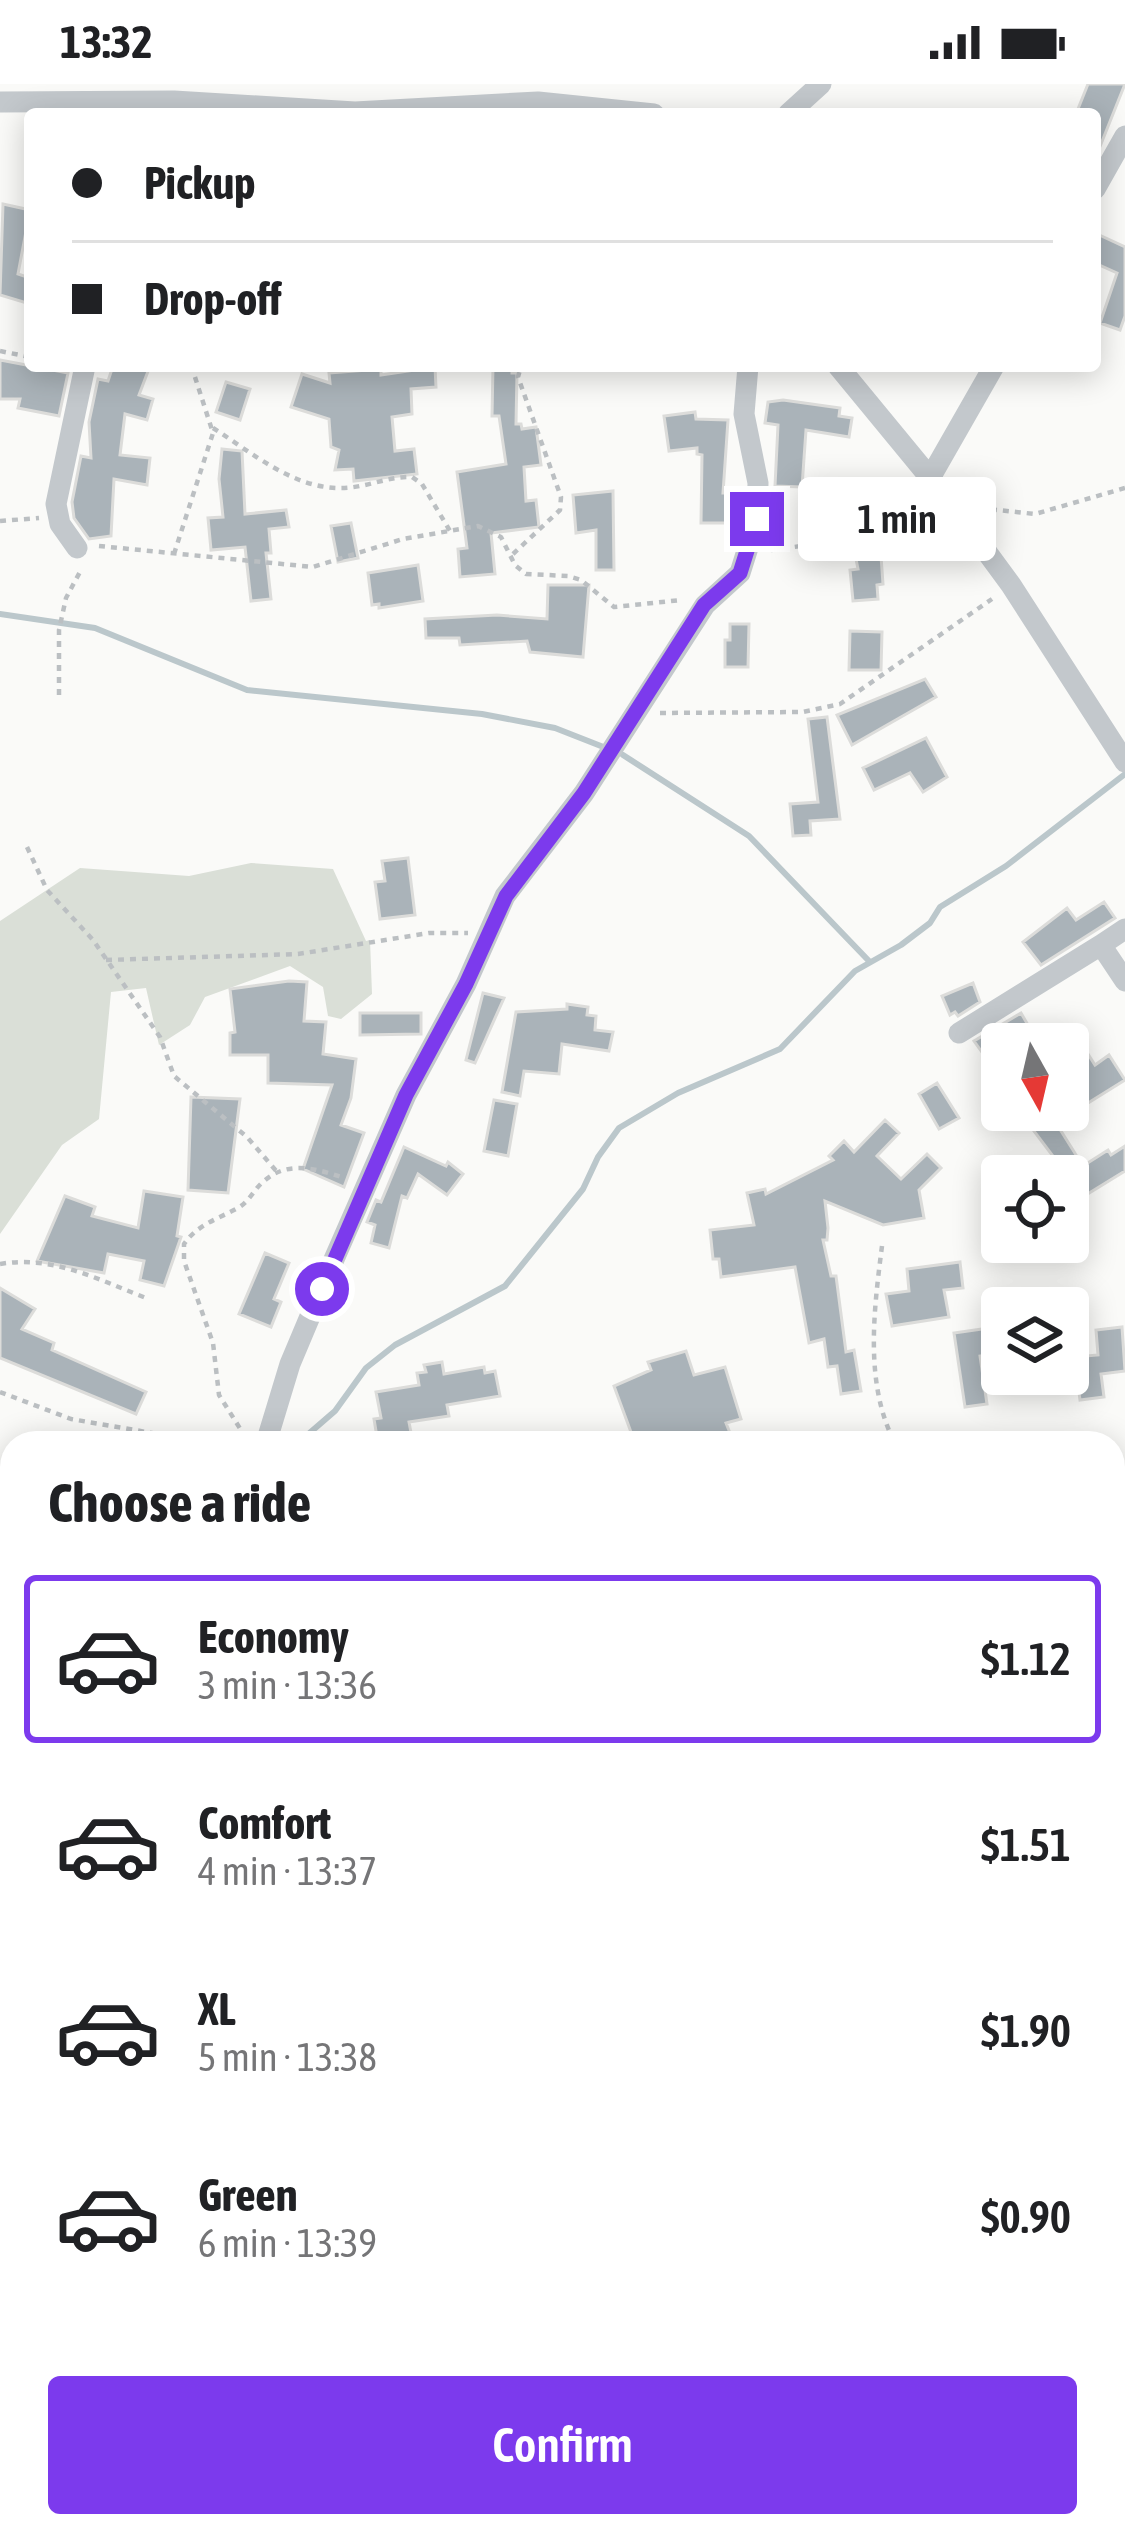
<!DOCTYPE html>
<meta charset="utf-8">
<style>
:root{--surface:#fff;--page:#f2f2f2;--text:#202124;--muted:#757577;--line:#e0e0e0;--accent:#7c3aed}
body{margin:0;font-family:"Asap Condensed",sans-serif;background:var(--page);color:var(--text);height:100vh;display:flex;flex-direction:column;font-size:45px;white-space:nowrap}
*{box-sizing:border-box;margin:0}
p{font-size:39px;color:var(--muted)}
.icon{flex:none;width:66px;height:66px;fill:none;stroke:currentColor;stroke-width:2;stroke-linecap:round;stroke-linejoin:round}
.map{position:relative;flex:1;overflow:hidden}
.side{position:absolute;left:0px;top:1347px;width:1125px;height:1107px;display:flex;flex-direction:column;background:var(--surface);border-radius:36px 36px 0 0;box-shadow:0 6px 30px #0003}
.side>*{flex:none}
.top-card{position:absolute;left:24px;top:24px;width:1077px;height:264px;border-radius:12px;box-shadow:0 6px 30px #0003;display:grid;align-content:center;height:264px;padding:0 48px;background:var(--surface)}
.needle{width:78px;rotate:172deg}
.fabs{position:absolute;left:981px;top:939px;display:grid;gap:24px}
.fabs a{display:grid;place-items:center;width:108px;height:108px;border-radius:12px;background:var(--surface);box-shadow:0 6px 30px #0003;font-size:60px}
.end{position:absolute;width:54px;height:54px;margin:-27px;border:15px solid #7c3aed;background:#fff;box-shadow:0 0 0 6px #fff}
.from{border-radius:50%}
.bubble{position:absolute;height:84px;border-radius:12px;background:var(--surface);box-shadow:0 6px 30px #0003;font-size:39px;font-weight:600;line-height:84px;text-align:center}
.top-card b{display:flex;align-items:center;gap:42px;height:114px;font-size:45px}
.top-card b+b{border-top:3px solid var(--line)}
.top-card i{width:30px;height:30px;background:var(--text)}
ul{padding:0;list-style:none}
li{display:flex;align-items:center;gap:36px;height:168px;margin:0 24px 18px;padding:0 24px;border:6px solid transparent;border-radius:12px}
li div{flex:1}
li b{display:block;font-size:45px}
li em{font-style:normal;font-weight:600}
li.selected{border-color:var(--accent)}
li>.icon{width:108px;height:108px;stroke-width:1.5}
h2{padding:0 48px;font-size:54px;line-height:144px}
.cta{display:flex;gap:24px;margin-top:auto;padding:24px 48px}
.cta a{flex:1;height:138px;border-radius:12px;background:var(--accent);color:#fff;font-size:48px;font-weight:600;line-height:138px;text-align:center}
.status{display:flex;justify-content:space-between;align-items:center;height:84px;padding:0 60px;background:var(--surface);direction:ltr}
.status svg{height:33px;fill:currentColor}
.map>svg:first-child{display:block}
.green{fill:#dadfd7}
.lines{fill:none;stroke-linecap:round;stroke-linejoin:round}
.stream{stroke:#bbc7cb;stroke-width:6}
.building{fill:#aab3b9;stroke:#dcdcda;stroke-width:3}
.path{stroke:#bbbfc2;stroke-width:4.5;stroke-dasharray:6 6;stroke-linecap:butt}
.street{stroke:#c3c8cc;stroke-width:21}
.route{stroke:#7c3aed;stroke-width:15}
</style>
<div class="status"><b>13:32</b><svg viewBox="0 0 49 12"><path d="M0 12V9h3v3zM5 12V6h3v6zM10 12V3h3v9zM15 12V0h3v12zM26 1h20v11H26zM47 4h2v5h-2z"/></svg></div>
<div class="map">
<svg width="1125" height="2452" viewBox="0 0 1125 2452">
<rect width="100%" height="100%" fill="#fafaf8"/>
<path class="green" d="M251,779L333,785L366,857L370,856L372,910L341,935L328,932L323,903L290,882L205,913L190,941L159,961L146,904L111,908L99,1035L62,1061L0,1150V837L80,784L189,792Z"/>
<g class="lines">
<path class="stream" d="M0,530L95,544L247,606L482,630L555,644L606,664
M623,671L749,752L868,876
M298,1359L335,1327L366,1284L395,1261L505,1202L583,1105L598,1073L619,1044L678,1009L780,965L855,887L901,861L930,839L940,823L1006,782L1125,690
M0,1637L12,1611"/>
</g>
<path class="building" d="M1088,0H1125L1095,75V30H1076Z
M3,120L30,126L18,190L30,194V220L0,211Z
M1095,149L1125,163V232L1120,246L1100,239L1117,189L1095,179Z
M0,276L68,289L59,332L18,324L20,315H0Z
M113,282H150L139,311L153,315L147,336L125,330L120,371L150,374L147,401L114,395L111,452L89,455L74,434L72,418L81,372L91,374L89,338L98,295L108,297Z
M493,282H512V289H517L516,340H521L522,345L536,343L541,381L524,383L526,417L536,416L539,443L491,449L495,490L460,493L458,465L467,464L457,388L506,380L499,332H492Z
M435,283L436,303L411,305L412,330L392,333L395,367L414,365L417,390L354,397L353,385L335,386L339,366L331,363L329,335L291,323L302,290L330,299L329,289L381,285V291Z
M226,298L250,305L240,336L216,328Z
M783,316L840,324L839,332L852,334L849,353L806,346L802,403L775,402L778,341L765,339L768,318Z
M695,328L696,335L728,336L723,409H743L740,439H701L702,371L697,370V364L669,367L664,332Z
M222,365L242,367L245,430L286,426L289,443L269,445L271,469H266L271,515L251,517L245,463L211,466L208,434L223,433L219,395Z
M613,407L614,486H596V446L576,449L573,411Z
M915,407L927,414L932,420L929,424L949,441L935,467L911,454L907,460L889,449Z
M351,439L358,474L338,478L331,442Z
M881,472L883,500L877,501L878,515L853,517L850,486L858,485L856,475Z
M418,481L423,517L379,524V520L372,521L368,489Z
M548,501H589L583,573L530,568L527,557L460,561L459,554H426L425,535L497,531L547,535Z
M730,540H749L748,583H725V556H730Z
M850,547L882,548L881,586H849Z
M925,595L936,613L852,661L837,631Z
M827,633L840,735L810,737L811,751L793,752L790,720L818,718L808,635Z
M926,654L947,693L923,708L910,689L874,706L863,684Z
M408,774L415,831L380,835L375,798L385,797L382,777Z
M1104,818L1115,834L1041,881L1023,858L1067,824L1076,836Z
M289,897L307,898L304,937L326,938L323,970L356,975L351,1014L341,1041L364,1049L344,1103L303,1085L332,1001L268,999V971H230V949L235,948L230,905Z
M973,899L980,918L958,932L955,928L950,931L942,912Z
M483,909L504,914L475,979L466,976Z
M567,920L588,923L587,931L596,932L595,946L613,948L609,967L562,960L559,990L524,987L520,1012L502,1008L516,928L567,925Z
M360,929H421V950L360,951Z
M1021,929L1039,960H1002V996L974,957Z
M1081,959L1095,981L1109,971L1125,996L1056,1039L1083,1082L1108,1066L1111,1071L1125,1062V1087L1068,1122V1092L1018,1026H1068V968Z
M937,999L959,1034L939,1045L919,1010Z
M191,1013L240,1015L228,1109L188,1106Z
M494,1016L517,1020L508,1072L484,1067Z
M885,1036L899,1049L877,1072L901,1095L927,1070L941,1084L919,1106L924,1134L883,1141L825,1117L828,1144L827,1156H823L831,1192H836L846,1268L854,1266L861,1307L841,1310L837,1282L828,1283L824,1255L809,1259L795,1183L721,1193L719,1175H713L710,1146L754,1141L747,1109L765,1105L766,1110L833,1076L829,1072L844,1057L854,1068Z
M404,1063L446,1082L448,1078L463,1090L447,1111L418,1090L407,1114L402,1112L389,1164L371,1159L375,1141L367,1138L376,1116L381,1118Z
M144,1107L183,1113L177,1152L181,1153L164,1202L140,1196L144,1177L108,1170L104,1189L37,1177L65,1112L95,1123L92,1132L138,1144Z
M265,1169L289,1179L274,1215L281,1218L271,1243L239,1230Z
M960,1178L963,1204L944,1206L949,1233L892,1242L886,1210L909,1207L907,1185Z
M0,1204L35,1225L22,1245L54,1259L52,1266L146,1308L136,1330L0,1274Z
M1122,1243L1125,1287L1101,1290L1104,1313L1080,1316L1074,1273L1098,1271L1096,1246Z
M989,1244L990,1250L1002,1248V1269L980,1272L987,1320L965,1323L954,1249Z
M686,1267L694,1291L725,1283L741,1335L726,1339L732,1354L718,1359H690L687,1352L671,1359H635L614,1302L651,1286L648,1278Z
M442,1278L444,1290L484,1283L485,1289L495,1287L500,1312L447,1321L449,1332L409,1338L412,1354L378,1359L374,1335L381,1334L376,1308L419,1301L417,1289L426,1288L424,1281Z"/>
<g class="lines">
<path class="path" d="M0,267L30,273
M213,344C251,368 291,403 338,404C364,405 387,392 412,393L422,400L450,447
M979,424L1035,430L1125,404
M0,437L39,434
M99,462L313,483L403,455L478,442L501,453L515,481L526,490L568,492L581,496L614,523L681,516
M771,466L885,451L911,404
M174,470L213,349L194,290L196,282
M513,470L560,426L561,413L518,293L521,282
M59,611V546L66,514L81,486
M660,629L803,628L840,620L992,515
M27,763L47,806L93,856L160,953L174,992L247,1053L278,1089
M106,876L298,870L429,849H468
M882,1162C874,1225 864,1300 895,1359
M0,1180C52,1171 97,1195 146,1214
M0,1308L71,1335L210,1359
M246,1354L219,1311L213,1259L184,1177V1160C198,1140 218,1135 238,1124C250,1117 254,1105 264,1097C289,1075 319,1086 345,1094
M0,1755H12
M1111,2442L1125,2452"/>
<path class="street" d="M0,18L174,17L355,28L538,18L654,30
M788,30L821,0
M1095,105L1125,52
M838,282L950,418L1011,501L1125,678
M930,394L994,282
M77,464L60,440L56,420L85,282
M1125,845L1101,861L1125,897
M959,949L1101,861
M266,1359L290,1280L335,1173L406,1011L466,900L505,812L584,709L705,521L740,489L757,435L758,399L744,330L748,282
M1113,1438L1125,1441
M1113,1519L1125,1516
M1113,1690L1125,1688
M1113,1778L1125,1766
M1113,2002L1125,2001
M0,2199C14,2123 0,2043 12,1969
M1113,2215L1125,2205
M0,2275H12
M0,2303L12,2306
M990,2442L992,2452
M551,2452L573,2442"/>
</g>
<g class="lines">
<path class="route" d="M322,1205L406,1011L466,900L506,812L584,709L704,521L740,489L757,435"/>
</g>
</svg>
<div class="fabs">
<a><svg class="needle" viewBox="-14 -14 28 28"><path d="M0-13l5 13h-10z" fill="#e53935"/><path d="M0 13l5-13h-10z" fill="#757577"/></svg></a>
<a><svg class="icon" aria-label="locate" viewBox="0 0 24 24"><circle cx="12" cy="12" r="6"/><path d="M12 2v4M12 18v4M2 12h4M18 12h4"/></svg></a>
<a><svg class="icon" aria-label="layers" viewBox="0 0 24 24"><path d="M12 4l9 5-9 5-9-5zM3 14l9 5 9-5"/></svg></a>
</div>
<i class="end from" style="left:322px;top:1205px"></i>
<i class="end" style="left:757px;top:435px"></i>
<div class="bubble" style="left:798px;top:393px;width:198px">1 min</div>
<div class="top-card">
<b><i class="from"></i>Pickup</b>
<b><i></i>Drop-off</b>
</div>
<section class="side">
<h2>Choose a ride</h2>
<ul>
<li class="selected"><svg class="icon" aria-label="car" viewBox="0 0 24 24"><path d="M5 17H2v-5l4-1 3-4h7l3 4 3 1v5h-3M9 17h6M6 11h13"/><circle cx="7" cy="17" r="2"/><circle cx="17" cy="17" r="2"/></svg><div><b>Economy</b><p>3 min · 13:36</p></div><em>$1.12</em></li>
<li><svg class="icon" aria-label="car" viewBox="0 0 24 24"><path d="M5 17H2v-5l4-1 3-4h7l3 4 3 1v5h-3M9 17h6M6 11h13"/><circle cx="7" cy="17" r="2"/><circle cx="17" cy="17" r="2"/></svg><div><b>Comfort</b><p>4 min · 13:37</p></div><em>$1.51</em></li>
<li><svg class="icon" aria-label="car" viewBox="0 0 24 24"><path d="M5 17H2v-5l4-1 3-4h7l3 4 3 1v5h-3M9 17h6M6 11h13"/><circle cx="7" cy="17" r="2"/><circle cx="17" cy="17" r="2"/></svg><div><b>XL</b><p>5 min · 13:38</p></div><em>$1.90</em></li>
<li><svg class="icon" aria-label="car" viewBox="0 0 24 24"><path d="M5 17H2v-5l4-1 3-4h7l3 4 3 1v5h-3M9 17h6M6 11h13"/><circle cx="7" cy="17" r="2"/><circle cx="17" cy="17" r="2"/></svg><div><b>Green</b><p>6 min · 13:39</p></div><em>$0.90</em></li>
</ul>
<div class="cta"><a>Confirm</a></div>
</section>
</div>
